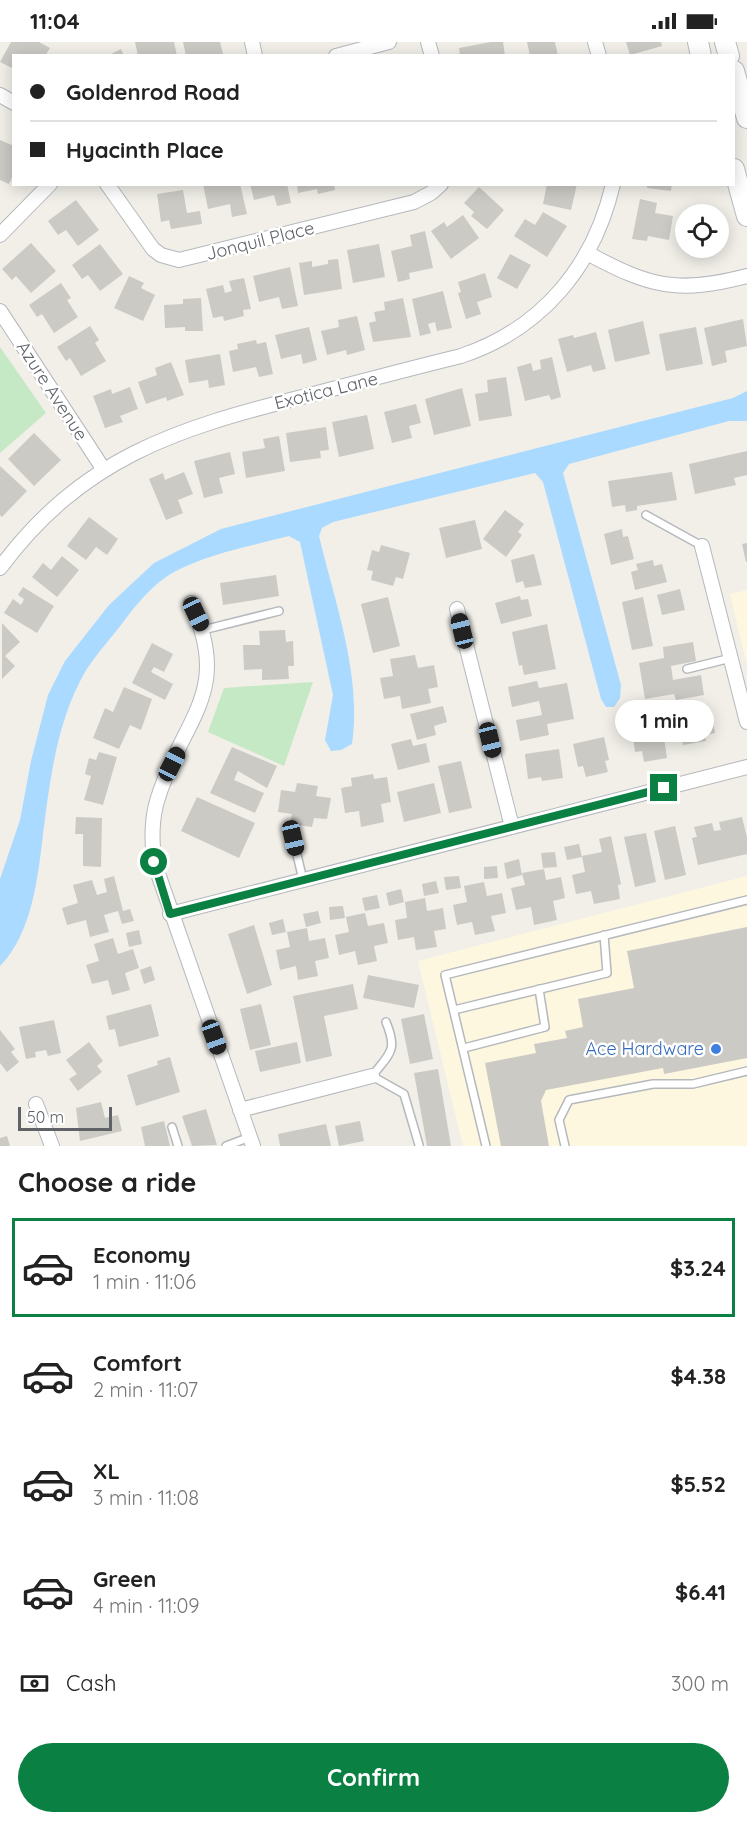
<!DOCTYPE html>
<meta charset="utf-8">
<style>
:root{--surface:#fff;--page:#f2f2f2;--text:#222;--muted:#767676;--line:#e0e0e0;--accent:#0b8043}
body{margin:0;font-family:Quicksand,sans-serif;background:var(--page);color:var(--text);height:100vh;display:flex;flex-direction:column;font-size:22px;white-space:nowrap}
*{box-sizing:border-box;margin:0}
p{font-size:20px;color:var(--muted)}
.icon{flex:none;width:33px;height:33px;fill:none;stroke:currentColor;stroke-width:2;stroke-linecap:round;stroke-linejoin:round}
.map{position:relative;height:1104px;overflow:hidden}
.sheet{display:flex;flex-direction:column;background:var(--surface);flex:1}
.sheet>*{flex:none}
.banner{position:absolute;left:12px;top:12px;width:723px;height:132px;border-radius:0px;box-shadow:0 3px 15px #0003;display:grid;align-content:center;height:132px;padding:0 18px;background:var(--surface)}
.controls{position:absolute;left:675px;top:162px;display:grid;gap:12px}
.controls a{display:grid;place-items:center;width:54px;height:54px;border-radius:50%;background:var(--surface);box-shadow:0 3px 15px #0003;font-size:30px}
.scale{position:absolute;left:18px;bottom:15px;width:94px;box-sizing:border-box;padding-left:6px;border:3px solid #5f6368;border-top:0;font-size:16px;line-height:21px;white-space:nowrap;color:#5f6368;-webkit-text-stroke:4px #fff;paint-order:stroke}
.end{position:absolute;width:27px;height:27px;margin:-14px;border:8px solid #0b8043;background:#fff;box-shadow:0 0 0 3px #fff}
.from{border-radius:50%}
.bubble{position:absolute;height:42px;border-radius:21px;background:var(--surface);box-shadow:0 3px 15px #0003;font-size:20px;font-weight:800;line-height:42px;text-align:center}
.car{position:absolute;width:18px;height:36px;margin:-18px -9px;border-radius:8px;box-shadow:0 0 4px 2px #0007;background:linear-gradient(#222 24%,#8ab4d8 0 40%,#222 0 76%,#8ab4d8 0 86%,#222 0)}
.banner b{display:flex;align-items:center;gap:21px;height:57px;font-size:22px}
.banner b+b{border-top:2px solid var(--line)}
.banner i{width:15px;height:15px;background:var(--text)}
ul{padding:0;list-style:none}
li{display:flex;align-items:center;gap:18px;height:99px;margin:0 12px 9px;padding:0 6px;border:3px solid transparent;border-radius:0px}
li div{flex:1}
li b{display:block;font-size:22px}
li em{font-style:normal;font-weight:800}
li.on{border-color:var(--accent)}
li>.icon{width:54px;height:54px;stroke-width:1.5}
h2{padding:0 18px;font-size:27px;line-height:72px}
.pay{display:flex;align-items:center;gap:15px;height:66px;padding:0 18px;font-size:22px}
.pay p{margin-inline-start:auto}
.action{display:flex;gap:12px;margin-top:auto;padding:12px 18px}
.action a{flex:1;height:69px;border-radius:36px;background:var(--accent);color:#fff;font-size:24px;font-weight:800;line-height:69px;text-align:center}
.status{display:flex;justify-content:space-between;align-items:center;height:42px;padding:0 30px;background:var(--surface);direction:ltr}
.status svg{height:16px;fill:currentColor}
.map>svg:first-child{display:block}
.commercial{fill:#fef7e0}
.green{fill:#c5e8c5}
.water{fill:#aadaff}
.building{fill:#cccac5}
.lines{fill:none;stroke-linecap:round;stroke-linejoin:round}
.lane-casing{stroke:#b5b8bc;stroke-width:10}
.street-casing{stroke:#b5b8bc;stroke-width:16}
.secondary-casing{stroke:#b6babf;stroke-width:22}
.lane{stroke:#fff;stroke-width:7}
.street{stroke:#fff;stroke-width:14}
.secondary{stroke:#fff;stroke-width:20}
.route{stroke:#0b8043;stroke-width:8}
.shop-dot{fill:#3f7fe0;stroke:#fff;stroke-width:2}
.labels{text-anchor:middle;stroke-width:5;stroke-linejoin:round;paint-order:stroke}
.street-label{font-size:18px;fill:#5f6368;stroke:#fff}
.shop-label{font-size:18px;fill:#366cbe;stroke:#fff;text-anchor:end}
</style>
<div class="status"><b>11:04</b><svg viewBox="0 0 49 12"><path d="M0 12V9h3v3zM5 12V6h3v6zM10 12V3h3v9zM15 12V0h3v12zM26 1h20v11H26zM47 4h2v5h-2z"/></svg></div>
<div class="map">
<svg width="747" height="1104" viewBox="0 0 747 1104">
<rect width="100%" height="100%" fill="#f1efe8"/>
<path class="commercial" d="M747,548V624L730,552Z
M747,834V1104H463L418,919Z"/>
<path class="green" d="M0,305L46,371L0,411Z
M313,640L284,724L208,690L224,646Z"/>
<path class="water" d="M747,349V379H729L569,422L563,431L621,643L620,656L614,665H606L601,657L543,440L535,431L333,480L322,486L319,494C335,561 362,633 352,702L341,708L331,709L325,698L333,653L300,500L289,494C251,504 210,511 176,529C154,540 135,564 121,583C109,598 95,614 85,630C57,679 50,737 43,792C38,835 32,892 0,924V837L20,778L31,719L48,653L65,619L109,563L154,521L221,487L733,356Z"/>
<path class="building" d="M11,0H39L50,6L45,14H14L12,26L0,20Z
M135,0H174L177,14H138Z
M183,0H220L223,12L186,14Z
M491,0H503L505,14H460L459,6Z
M527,0H555L558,14H530Z
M626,0H661L662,4L630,13Z
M121,7L124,14H107Z
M0,98L14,104V131L9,142L0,138Z
M203,142H240L247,172L232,175L230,162L208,167Z
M250,142H287L291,161L277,164L274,153L254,158Z
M297,142H334L335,148L318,152L317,147L298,151Z
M547,142H577L571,168L543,162Z
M647,142H672L671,149L647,146Z
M479,145L504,168L487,187L471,174L474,170L464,161Z
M183,148L187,171L200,169L202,182L171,187L169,178L161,180L157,152Z
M640,157L657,161L655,171L673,174L669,198L648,194L647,199L632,197Z
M76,158L99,188L78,204L66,188L58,193L48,179Z
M543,170L567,184L547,215L514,194L525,177L535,183Z
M463,173L479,196L451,217L431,189L444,180L447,185Z
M686,175V202H681L679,176Z
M425,189L433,226L409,231L410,237L398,240L391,209L412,204L410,193Z
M31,201L56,229L31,251L16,234L12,238L2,227Z
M100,202L123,232L100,249L88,233L82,237L72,223Z
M379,202L385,235L353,241L347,208Z
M510,212L531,223L517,247L497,236Z
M338,217L342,247L304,253L299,221L312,219V225L328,222V218Z
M290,225L298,264L282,267L279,255L259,260L253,234Z
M485,231L492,255L477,260L481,272L466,277L458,251L461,250L458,240Z
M129,234L144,241L141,246L155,253L143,279L114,266Z
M244,236L251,267L243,268L244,274L224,279L223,274L213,276L206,247L223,243L225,251L232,249L229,239Z
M61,241L71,256L67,258L78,275L54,291L42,272L37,275L29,263Z
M443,249L452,286L437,289L435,280L428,282L431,291L420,294L412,257Z
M201,256L203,289H185V285L165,286L164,263L183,262V257Z
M403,256L411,295L373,300L369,281L376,279L374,270L385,268L384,260Z
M357,274L365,308L347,313L346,308L327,313L321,289L339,285L338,278Z
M743,277L747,304L725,309L727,320L712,324L704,286Z
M643,279L650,312L615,320L608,288Z
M90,284L99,298L95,301L106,319L81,334L70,316L66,319L57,305Z
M309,285L317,318L303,322L301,312L281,317L275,293Z
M696,285L703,322L666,329L659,292Z
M596,290L606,327L593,330L591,323L567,330L558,297L573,293L574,296Z
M256,298L257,302L266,300L273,332L259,335L256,325L233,330L229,309L238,307L237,302Z
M220,312L225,343L209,346L208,338L189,341L185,318Z
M552,315L561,355L551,358L549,353L525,359L517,325L531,321L533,329L541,327L540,318Z
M171,320L184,353L167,359L166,355L146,362L138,340L157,333L155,326Z
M506,335L512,374L479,379L475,352L488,350L487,338Z
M130,345L138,367L120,374L123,380L105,386L93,354L111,347L112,352Z
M462,346L471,384L434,393L425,357Z
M416,362L421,381L409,384L412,396L392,401L384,370Z
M367,373L374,407L339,415L332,380Z
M326,385L329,408L320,409L321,416L290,420L286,391Z
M34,391L61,418L34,444L8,417Z
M279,394L285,429L246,436L242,410L265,406L263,397Z
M747,409V433L734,436L736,443L695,452L689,422Z
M230,410L235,432L219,436L223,451L204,456L194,419Z
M0,424L27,449L2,475L0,473Z
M184,430L193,452L178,458L183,471L166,478L149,437L163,431L165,438Z
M672,430L677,458L637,464V468L626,470L625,463L612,465L608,439Z
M505,468L524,482L518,490L522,493L506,515L483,497Z
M89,475L118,497L107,513L96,505L86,518L67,504Z
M475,478L482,507L446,516L439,486Z
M622,487L623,495L628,494L634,517L611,523L604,492Z
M747,501V520H746L742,502Z
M381,503L410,511L403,537L396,535L393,544L371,538L373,529L367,528L372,508L379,510Z
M534,512L542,543L525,546L523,539L516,541L511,518Z
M62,514L79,528L57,555L32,535L43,521L51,528Z
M653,518L654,524L662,522L667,540L635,548L631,530L638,528L636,522Z
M276,533L279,554L223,563L220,541Z
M23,545L54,564L37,591L4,571L13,557L21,563L24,557L18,553Z
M680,547L685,568L662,573L657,553Z
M520,554L521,558L528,557L532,574L501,582L495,561Z
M388,555L400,604L373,611L361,562Z
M643,555L653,604L632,608L622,560Z
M2,581L20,600L5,614L15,624L2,637Z
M547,582L556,627L524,633L522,623L519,624L512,590Z
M285,588L286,600L293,599L294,624H288L289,637L262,638V627L244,628L243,603H260L259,589Z
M693,600L696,619L671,624L673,638L701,633L704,653L676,658L674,652L645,657L639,621L664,616L663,605Z
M152,601L173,612L164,630L154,625L151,630L173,642L165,658L132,641Z
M415,613L418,626L434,623L438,645L428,647L431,661L402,667L400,654L384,657L380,636L393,634L390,617Z
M537,639L539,646L567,641L574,677L547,682L549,693L520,699L516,678L542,673L539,659L512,665L508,645Z
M124,645L152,657L141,688L130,683L119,707L93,696L105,666L113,670Z
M443,664L447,680L434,684L436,693L417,698L410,672Z
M697,668V672L711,669L715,691L705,693L706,699L683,703L677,672Z
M662,683L667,716L644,720L642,709L635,710L632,687Z
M604,695L609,718L605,719L608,730L586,735L583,724L578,725L573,702Z
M411,697L413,704L426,701L430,720L398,728L391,702Z
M232,705L277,724L267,746L238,729L234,738L264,751L255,771L210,751Z
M559,707L563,736L542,739L541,735L528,737L525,712Z
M99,710L117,715L103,763L84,758L91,734L85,732L89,716L96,718Z
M461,719L472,766L449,771L438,724Z
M373,732L374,737L387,735L391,760L381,762L384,780L361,785L359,769L345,771L341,746L352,744L351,736Z
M297,741L318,744L316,754L331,756L327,777L314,776L312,785L290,782L292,772L278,770L281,748L295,750Z
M434,741L441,771L404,780L397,750Z
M197,755L255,781L239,816L181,789Z
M76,775L102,776L101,825L83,824V792H75Z
M742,775L747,795V812L698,823L692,796L697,795L694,785L712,781L714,789L721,788L719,780Z
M675,784L686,833L665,838L654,789Z
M646,791L656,840L635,845L624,795Z
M611,794L621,842L618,843L620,857L594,862L591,849L576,852L572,833L585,830L582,814L602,810L599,797Z
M579,802L582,815L567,818L564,805Z
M555,810L557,825L543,826L541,811Z
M519,817L522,833L507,837L504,821Z
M497,824L498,836L484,837V825Z
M544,827L546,838L561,835L565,856L553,859L557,878L534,883L531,865L516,868L511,846L525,843L522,831Z
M114,834L123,869L130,867L134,879L122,882L118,869L104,873L109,890L90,895L86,878L67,883L62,866L78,861L73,843L92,838L97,853L107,850L104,837Z
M459,834L461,846L446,848L444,835Z
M436,839L439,851L424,854L422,842Z
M484,840L487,854L502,851L506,871L491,874L495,889L475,893L472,880L457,883L453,863L467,860L464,844Z
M401,847L404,860L389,864L386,851Z
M377,853L380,866L365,869L362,856Z
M425,856L427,869L443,866L446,887L434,889L437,905L416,908L414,895L398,898L395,878L407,876L405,860Z
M343,864L345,876L330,878L329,865Z
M318,869L321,881L306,885L303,872Z
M365,871L368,884L384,881L388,901L374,904L377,919L358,923L355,909L339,913L335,893L349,890L346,875Z
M283,877L286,890L272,893L269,881Z
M254,883L272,943L247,952L228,892Z
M747,885V1016L664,1032L663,1026L546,1048L541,1059L549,1104H501L485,1021L536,1011L534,1002L567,996L565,989L583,985L578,957L634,946L627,909Z
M307,886L309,899L325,896L329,916L315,919L318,934L298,938L296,924L280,928L276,908L290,905L287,890Z
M139,888L142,902L129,905L126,891Z
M113,896L118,912L133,907L139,926L125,931L130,948L112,953L108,938L92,942L86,923L99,919L94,902Z
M151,924L155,938L144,942L140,928Z
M368,933L419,943L414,966L363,956Z
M353,942L358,967L324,974L332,1014L306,1020L293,954Z
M151,962L159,994L119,1005L115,987L109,988L106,974Z
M261,962L271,1003L250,1008L240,967Z
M424,972L433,1017L410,1022L401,977Z
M54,978L61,1011L48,1014L46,1008L35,1010L36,1015L26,1017L19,985Z
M0,988L15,1007L11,1010L19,1020L7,1030L0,1021Z
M89,1000L103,1019L97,1024L102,1030L78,1049L69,1037L77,1032L66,1018Z
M297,1000L301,1021L260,1030L255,1009Z
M170,1015L180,1050L136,1064L127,1033L158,1023L157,1019Z
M438,1027L451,1104H427L414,1031Z
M101,1060L105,1076L118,1073L122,1089L80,1099L76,1066Z
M206,1067L217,1103L192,1104L182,1074Z
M164,1079L170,1104H145L141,1085Z
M360,1079L364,1099L339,1104L335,1084Z
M326,1082L331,1104H280L278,1092Z
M7,1094L10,1104H0V1096Z"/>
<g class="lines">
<g class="lane-casing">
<path id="lane" d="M646,473L702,504
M203,588L279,569
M687,627L731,616
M293,796L303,838
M454,968L607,931L604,893
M386,980C398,1009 390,1011 372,1034L404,1052L419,1103
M464,1006L545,985L539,947
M172,1085L178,1104
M226,1104L250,1095
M486,1104L445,933L747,858
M565,1104L559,1078L569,1058L653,1042H693L747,1029"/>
</g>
<g class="street-casing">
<path id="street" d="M252,0L255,14
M428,0L432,14
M595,0L599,14
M336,14L389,0
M0,53L14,61
M107,142L153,207L161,213L179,218L414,160L431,151L441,142
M0,193L50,142
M589,212C650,245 678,252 747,234
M0,269L104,428
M702,504L747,680
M0,526C82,416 175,387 302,355C355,341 408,327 461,314C542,287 594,224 613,142
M191,561C233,651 182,677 158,756C151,777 152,798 154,820L253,1104
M457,567L512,785
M170,872L747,725
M36,1062L52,1104
M240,1068L372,1034"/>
</g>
<g class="secondary-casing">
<path id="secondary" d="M698,0L701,14
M725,0L729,14
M734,29L747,76
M734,127L747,174"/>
</g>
<use href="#lane" class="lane"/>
<use href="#street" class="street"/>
<use href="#secondary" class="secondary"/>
</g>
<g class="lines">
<path class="route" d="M154,820L170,872L664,746"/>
</g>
<circle class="shop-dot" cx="716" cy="1007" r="6"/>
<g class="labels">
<g class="street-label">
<text transform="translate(260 199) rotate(-14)" y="6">Jonquil Place</text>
<text transform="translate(52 349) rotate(57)" y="6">Azure Avenue</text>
<text transform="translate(326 349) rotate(-14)" y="6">Exotica Lane</text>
</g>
<g class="shop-label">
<text x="704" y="1013">Ace Hardware</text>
</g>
</g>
</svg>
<div class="controls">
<a><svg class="icon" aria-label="locate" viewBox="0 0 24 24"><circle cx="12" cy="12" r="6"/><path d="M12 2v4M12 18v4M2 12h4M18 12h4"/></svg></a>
</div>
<div class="scale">50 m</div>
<i class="end from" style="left:154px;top:820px"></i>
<i class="end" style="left:664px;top:746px"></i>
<div class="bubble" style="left:615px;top:658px;width:99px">1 min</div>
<i class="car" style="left:196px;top:572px;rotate:155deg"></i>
<i class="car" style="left:462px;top:589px;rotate:346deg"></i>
<i class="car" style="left:490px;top:698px;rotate:166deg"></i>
<i class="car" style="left:172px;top:722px;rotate:27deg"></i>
<i class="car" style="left:293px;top:796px;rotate:167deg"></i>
<i class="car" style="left:214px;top:995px;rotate:160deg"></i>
<div class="banner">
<b><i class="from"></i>Goldenrod Road</b>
<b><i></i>Hyacinth Place</b>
</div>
</div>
<section class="sheet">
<h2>Choose a ride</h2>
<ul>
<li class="on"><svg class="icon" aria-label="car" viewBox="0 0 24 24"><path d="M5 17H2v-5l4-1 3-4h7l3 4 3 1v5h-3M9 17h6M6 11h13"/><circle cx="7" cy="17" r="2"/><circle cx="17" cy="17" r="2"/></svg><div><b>Economy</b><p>1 min · 11:06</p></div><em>$3.24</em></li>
<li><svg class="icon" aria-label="car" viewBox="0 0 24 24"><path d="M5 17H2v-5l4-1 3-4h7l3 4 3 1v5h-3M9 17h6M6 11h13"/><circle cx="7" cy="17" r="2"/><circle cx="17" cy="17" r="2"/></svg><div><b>Comfort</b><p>2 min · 11:07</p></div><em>$4.38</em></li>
<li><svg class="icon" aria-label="car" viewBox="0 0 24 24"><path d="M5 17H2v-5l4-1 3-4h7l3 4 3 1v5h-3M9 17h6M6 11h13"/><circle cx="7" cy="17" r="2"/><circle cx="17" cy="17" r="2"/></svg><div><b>XL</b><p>3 min · 11:08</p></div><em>$5.52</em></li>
<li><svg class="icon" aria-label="car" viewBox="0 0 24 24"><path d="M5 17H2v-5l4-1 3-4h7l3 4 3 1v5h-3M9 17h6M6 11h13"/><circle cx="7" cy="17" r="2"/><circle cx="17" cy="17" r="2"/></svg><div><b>Green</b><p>4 min · 11:09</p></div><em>$6.41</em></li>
</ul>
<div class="pay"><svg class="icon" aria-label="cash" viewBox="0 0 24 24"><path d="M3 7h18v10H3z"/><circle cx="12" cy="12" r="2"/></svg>Cash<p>300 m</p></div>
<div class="action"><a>Confirm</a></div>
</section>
